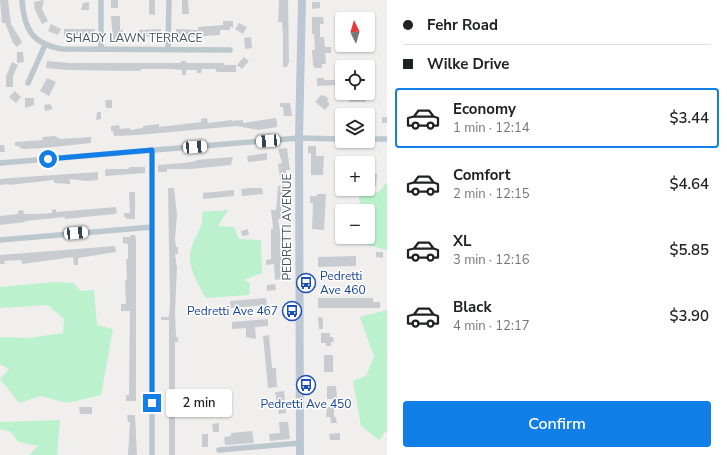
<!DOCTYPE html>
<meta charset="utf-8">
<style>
:root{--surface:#fff;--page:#f6f6f6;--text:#202124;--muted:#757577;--line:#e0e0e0;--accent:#127ee7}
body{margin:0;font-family:"Nunito Sans",sans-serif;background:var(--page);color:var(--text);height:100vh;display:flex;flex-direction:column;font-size:15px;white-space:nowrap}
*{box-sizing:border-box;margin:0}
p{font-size:13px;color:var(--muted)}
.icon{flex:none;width:22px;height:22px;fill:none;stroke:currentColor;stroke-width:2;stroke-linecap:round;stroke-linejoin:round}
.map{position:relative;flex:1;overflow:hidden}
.panel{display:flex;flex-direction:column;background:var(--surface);width:340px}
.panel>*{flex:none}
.banner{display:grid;align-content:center;height:88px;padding:0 16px;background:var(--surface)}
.needle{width:26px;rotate:355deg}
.tools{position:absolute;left:335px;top:12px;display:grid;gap:8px}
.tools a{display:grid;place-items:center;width:40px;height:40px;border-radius:4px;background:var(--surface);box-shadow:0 1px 3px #0004;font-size:20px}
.end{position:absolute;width:18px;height:18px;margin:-9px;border:5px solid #127ee7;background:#fff;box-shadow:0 0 0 2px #fff}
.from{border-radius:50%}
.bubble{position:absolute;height:28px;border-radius:4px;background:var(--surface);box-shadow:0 1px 3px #0004;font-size:13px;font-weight:600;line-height:28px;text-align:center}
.car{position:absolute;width:12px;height:24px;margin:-12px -6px;border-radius:5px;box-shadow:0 0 3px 1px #0007;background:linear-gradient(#fff 24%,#345 0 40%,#fff 0 76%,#345 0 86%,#fff 0)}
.banner b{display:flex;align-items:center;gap:14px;height:38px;font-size:15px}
.banner b+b{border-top:1px solid var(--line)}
.banner i{width:10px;height:10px;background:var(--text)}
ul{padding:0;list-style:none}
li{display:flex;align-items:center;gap:12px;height:60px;margin:0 8px 6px;padding:0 8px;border:2px solid transparent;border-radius:4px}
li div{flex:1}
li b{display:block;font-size:15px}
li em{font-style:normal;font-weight:600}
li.selected{border-color:var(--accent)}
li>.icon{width:36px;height:36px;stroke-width:1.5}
.button{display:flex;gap:8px;margin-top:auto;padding:8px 16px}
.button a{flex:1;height:46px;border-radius:4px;background:var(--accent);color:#fff;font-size:16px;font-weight:600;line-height:46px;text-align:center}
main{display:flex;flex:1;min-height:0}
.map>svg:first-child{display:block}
.green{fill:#bbf1cc}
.building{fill:#c8ccd1}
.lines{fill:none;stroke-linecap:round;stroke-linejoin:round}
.street{stroke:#bcc7ce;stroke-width:5.5}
.secondary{stroke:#bbc8d3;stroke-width:8}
.route{stroke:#127ee7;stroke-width:5}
.labels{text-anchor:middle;stroke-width:3;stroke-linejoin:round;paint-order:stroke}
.street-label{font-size:12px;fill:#46535d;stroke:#fff}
.transit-label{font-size:12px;fill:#164399;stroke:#fff;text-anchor:start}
</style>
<main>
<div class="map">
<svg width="387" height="455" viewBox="0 0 387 455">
<rect width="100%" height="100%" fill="#f1eeee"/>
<path class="green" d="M387,182V250L364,244L363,237H368V211H361L358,192H379Z
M228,210L218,226L234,227L239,239L261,240L262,273L244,280L250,283L249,295L206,298C199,286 188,268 190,254C192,237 205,230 202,212Z
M56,282L73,283L81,291L94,290L97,325L113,329L101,395L67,403L41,396L19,403L0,379L9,369L0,364V337L28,338L63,333L64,319L48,305L0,308V287Z
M387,310V430L379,440L361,426L353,381L366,376L374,357L360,317Z
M60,420L57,455H29L38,446L18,442L11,432L0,429V422Z"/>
<path class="building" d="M0,0H8L11,24L22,42L17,47L13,43L5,23H2Z
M44,0L42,9L48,21L42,24L35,10L34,2Z
M111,0H118V8H111Z
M149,0H155V15L149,14Z
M182,0H188L189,14H182Z
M279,0H288L289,62L287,67H283V35L282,22H278Z
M89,2V10H81L83,3Z
M312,2H320V8L312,9Z
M111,16H120V30H123V41L113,42Z
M312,17H323L324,24H320V37H324L325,47H331V53H325L326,64H322V68H315L313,65L312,50H315L314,34H312Z
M223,21H233V28L230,26V30H220V35L176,38V29L198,30V27L223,25Z
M239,23L247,27L243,34L235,29Z
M51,24L61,29L58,35L48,31Z
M64,29H95V36H64Z
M161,29V36L139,37V30Z
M251,37L252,48L245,49L244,38Z
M17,52H23L24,62L17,63Z
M244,57L249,61L242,69L237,65Z
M47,61L70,63H181V61H186V63H224V65H236V72H217L215,69H202L201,73H197V70H186V75H182V70L170,69H141V71L68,70L46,68Z
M12,62L18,65L13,76V87H6V76Z
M47,78L56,82L49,96L40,91Z
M317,78H324V80H336V85L317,86Z
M15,91L21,97L16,103L9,97Z
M321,95L325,96L329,99L327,101L330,104L325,110L315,102Z
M366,95V102H349V96Z
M25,98H34V105L25,108Z
M105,100H112V108H106Z
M280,103H290L292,116H284L283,107H280Z
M50,104L53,109L45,111L44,105Z
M342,109H349V115H342Z
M367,109H374V125H368Z
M97,112H101V119L96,120Z
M382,117H387V123H382Z
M207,118L208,123L232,120V121L243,120V123L276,118L277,124V127L258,130L237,126L138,135L114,136L113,131H111V126L119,125L120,129L130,128V130L143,128V126L159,124V127L201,122V119Z
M55,136L59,138L60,139L91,137V143L44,148L23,149L20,148L19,146H15V142L43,140L42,137Z
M0,145H4L5,152H0Z
M308,146H316V156H324L323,175H311V153H308Z
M287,148L290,170H286L287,183L281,184L278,164L282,163L278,149Z
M267,153V160L248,162L247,156Z
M233,157L231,165L191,169H167V172H158V165L184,163L196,161V160Z
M130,167H145V173L105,176V170L107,169H128Z
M98,172V180L87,181L70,179V184L54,183V180L9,185V184L0,185V179L10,178Z
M368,174H377L376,186H368Z
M284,185L285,194L283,195L284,204L281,205L282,219H278L282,243L280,245L282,262L280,263L282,279L275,280L274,264L266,265V260L271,259V229H273L271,210H276L278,186Z
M168,188H174L177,215L175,239L176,247H178V254H175L177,268L175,312L176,337H178V342H175V455H169V320H161V317H169L170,302Z
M250,188H262L263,194L242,196L241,189Z
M234,190V196L203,199V193Z
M129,192H135V219H126V217H124V213H130Z
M317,194H326L324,230L312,229L313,203H310V196H317Z
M116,207L117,213L114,214L65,219V217L25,221V222L0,225V216L18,214V211L23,210L24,214H37L52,213V210L56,209V212Z
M248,229L249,235L242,236L241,231Z
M131,235H135L136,240V401H126V395H129L130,311H121V304H126L125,280H127L126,259H128V244L123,243V237H130Z
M115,246L116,252L78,258V265H74L73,257L22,264V261L19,260L4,261L5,264H0V255Z
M376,252H383V258L376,257Z
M356,256V266L318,267V257Z
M275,284L276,290L267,291V285Z
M266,298L267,305L231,308L230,301Z
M318,298H373V302H380V308H318Z
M318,317L323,318V329H319Z
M268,319V326L255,327L256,339L246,337V328L232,329V322Z
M321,333H330V337H333L334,342H331V346H326V343H321Z
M269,335L272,368H276L277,387L268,388L263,336Z
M324,355H333V372H324Z
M327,386H336L337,399H327Z
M284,391L286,413L279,414L275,392Z
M79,407H92V414H80Z
M327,407H334V416L336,418L337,423H331L330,417H326Z
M127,415H135L137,455H128L130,422H128Z
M279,422H288L290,439L270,441L269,434L280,433Z
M219,423V432H213L212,424Z
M252,431L254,443L225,445L224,437L231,436V433Z
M340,433V440H330L329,434Z
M202,434H208V447H202Z"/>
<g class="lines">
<path class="street" d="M22,0C24,29 32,44 62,49L230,50
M101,0V49
M168,50L169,0
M28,83L45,45
M368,139H387
M152,150V455
M0,163L299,138L342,139
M0,240L152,227
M219,450L300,443"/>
<path class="secondary" d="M300,455L299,138L302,0"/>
</g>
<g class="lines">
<path class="route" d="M48,159L152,150V403"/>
</g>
<defs>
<g id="bus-ring" transform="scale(1)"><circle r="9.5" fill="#fff" stroke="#1a4fb4" stroke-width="1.5"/><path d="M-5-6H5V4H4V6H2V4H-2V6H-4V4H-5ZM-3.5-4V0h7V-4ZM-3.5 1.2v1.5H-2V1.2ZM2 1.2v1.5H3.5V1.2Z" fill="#1a4fb4"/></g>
</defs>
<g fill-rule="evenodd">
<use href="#bus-ring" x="306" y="283"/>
<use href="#bus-ring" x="292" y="311"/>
<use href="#bus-ring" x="306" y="385"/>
</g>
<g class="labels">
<g class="street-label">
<text x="134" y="42">SHADY LAWN TERRACE</text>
<text transform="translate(287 227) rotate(-90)" y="4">PEDRETTI AVENUE</text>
</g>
<g class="transit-label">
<text x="320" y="280">Pedretti<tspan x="320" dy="14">Ave 460</tspan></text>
<text x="278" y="315" text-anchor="end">Pedretti Ave 467</text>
<text x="306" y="408" text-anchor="middle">Pedretti Ave 450</text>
</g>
</g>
</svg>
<div class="tools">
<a><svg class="needle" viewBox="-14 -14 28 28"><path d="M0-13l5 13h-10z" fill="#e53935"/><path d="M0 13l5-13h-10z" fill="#757577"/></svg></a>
<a><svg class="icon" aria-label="locate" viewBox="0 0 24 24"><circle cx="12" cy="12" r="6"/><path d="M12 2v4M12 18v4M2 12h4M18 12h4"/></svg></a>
<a><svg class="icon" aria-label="layers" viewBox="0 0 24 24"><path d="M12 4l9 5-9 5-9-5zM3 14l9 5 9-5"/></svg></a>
<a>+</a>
<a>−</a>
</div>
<i class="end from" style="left:48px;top:159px"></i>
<i class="end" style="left:152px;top:403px"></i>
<div class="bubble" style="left:166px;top:389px;width:66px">2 min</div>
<i class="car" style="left:268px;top:141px;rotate:266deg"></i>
<i class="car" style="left:195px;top:147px;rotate:86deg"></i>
<i class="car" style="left:76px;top:233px;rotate:85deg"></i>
</div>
<section class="panel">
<div class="banner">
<b><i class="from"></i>Fehr Road</b>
<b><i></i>Wilke Drive</b>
</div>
<ul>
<li class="selected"><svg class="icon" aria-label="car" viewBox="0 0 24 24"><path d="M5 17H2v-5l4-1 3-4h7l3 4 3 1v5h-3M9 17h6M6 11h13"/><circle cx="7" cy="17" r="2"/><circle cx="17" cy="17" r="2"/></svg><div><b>Economy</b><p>1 min · 12:14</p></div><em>$3.44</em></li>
<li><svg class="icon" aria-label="car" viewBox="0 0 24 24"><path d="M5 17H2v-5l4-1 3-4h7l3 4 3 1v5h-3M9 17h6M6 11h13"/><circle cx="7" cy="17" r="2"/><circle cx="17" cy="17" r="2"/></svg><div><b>Comfort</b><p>2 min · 12:15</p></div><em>$4.64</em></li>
<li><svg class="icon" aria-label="car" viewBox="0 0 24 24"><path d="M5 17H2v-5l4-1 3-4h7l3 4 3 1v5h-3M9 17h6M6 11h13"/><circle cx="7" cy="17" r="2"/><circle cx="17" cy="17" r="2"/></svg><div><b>XL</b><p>3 min · 12:16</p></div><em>$5.85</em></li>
<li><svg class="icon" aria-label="car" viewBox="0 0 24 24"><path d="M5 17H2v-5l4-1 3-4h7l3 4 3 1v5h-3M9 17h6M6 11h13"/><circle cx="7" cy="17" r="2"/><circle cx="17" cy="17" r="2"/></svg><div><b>Black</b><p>4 min · 12:17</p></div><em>$3.90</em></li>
</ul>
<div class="button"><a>Confirm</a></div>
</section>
</main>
